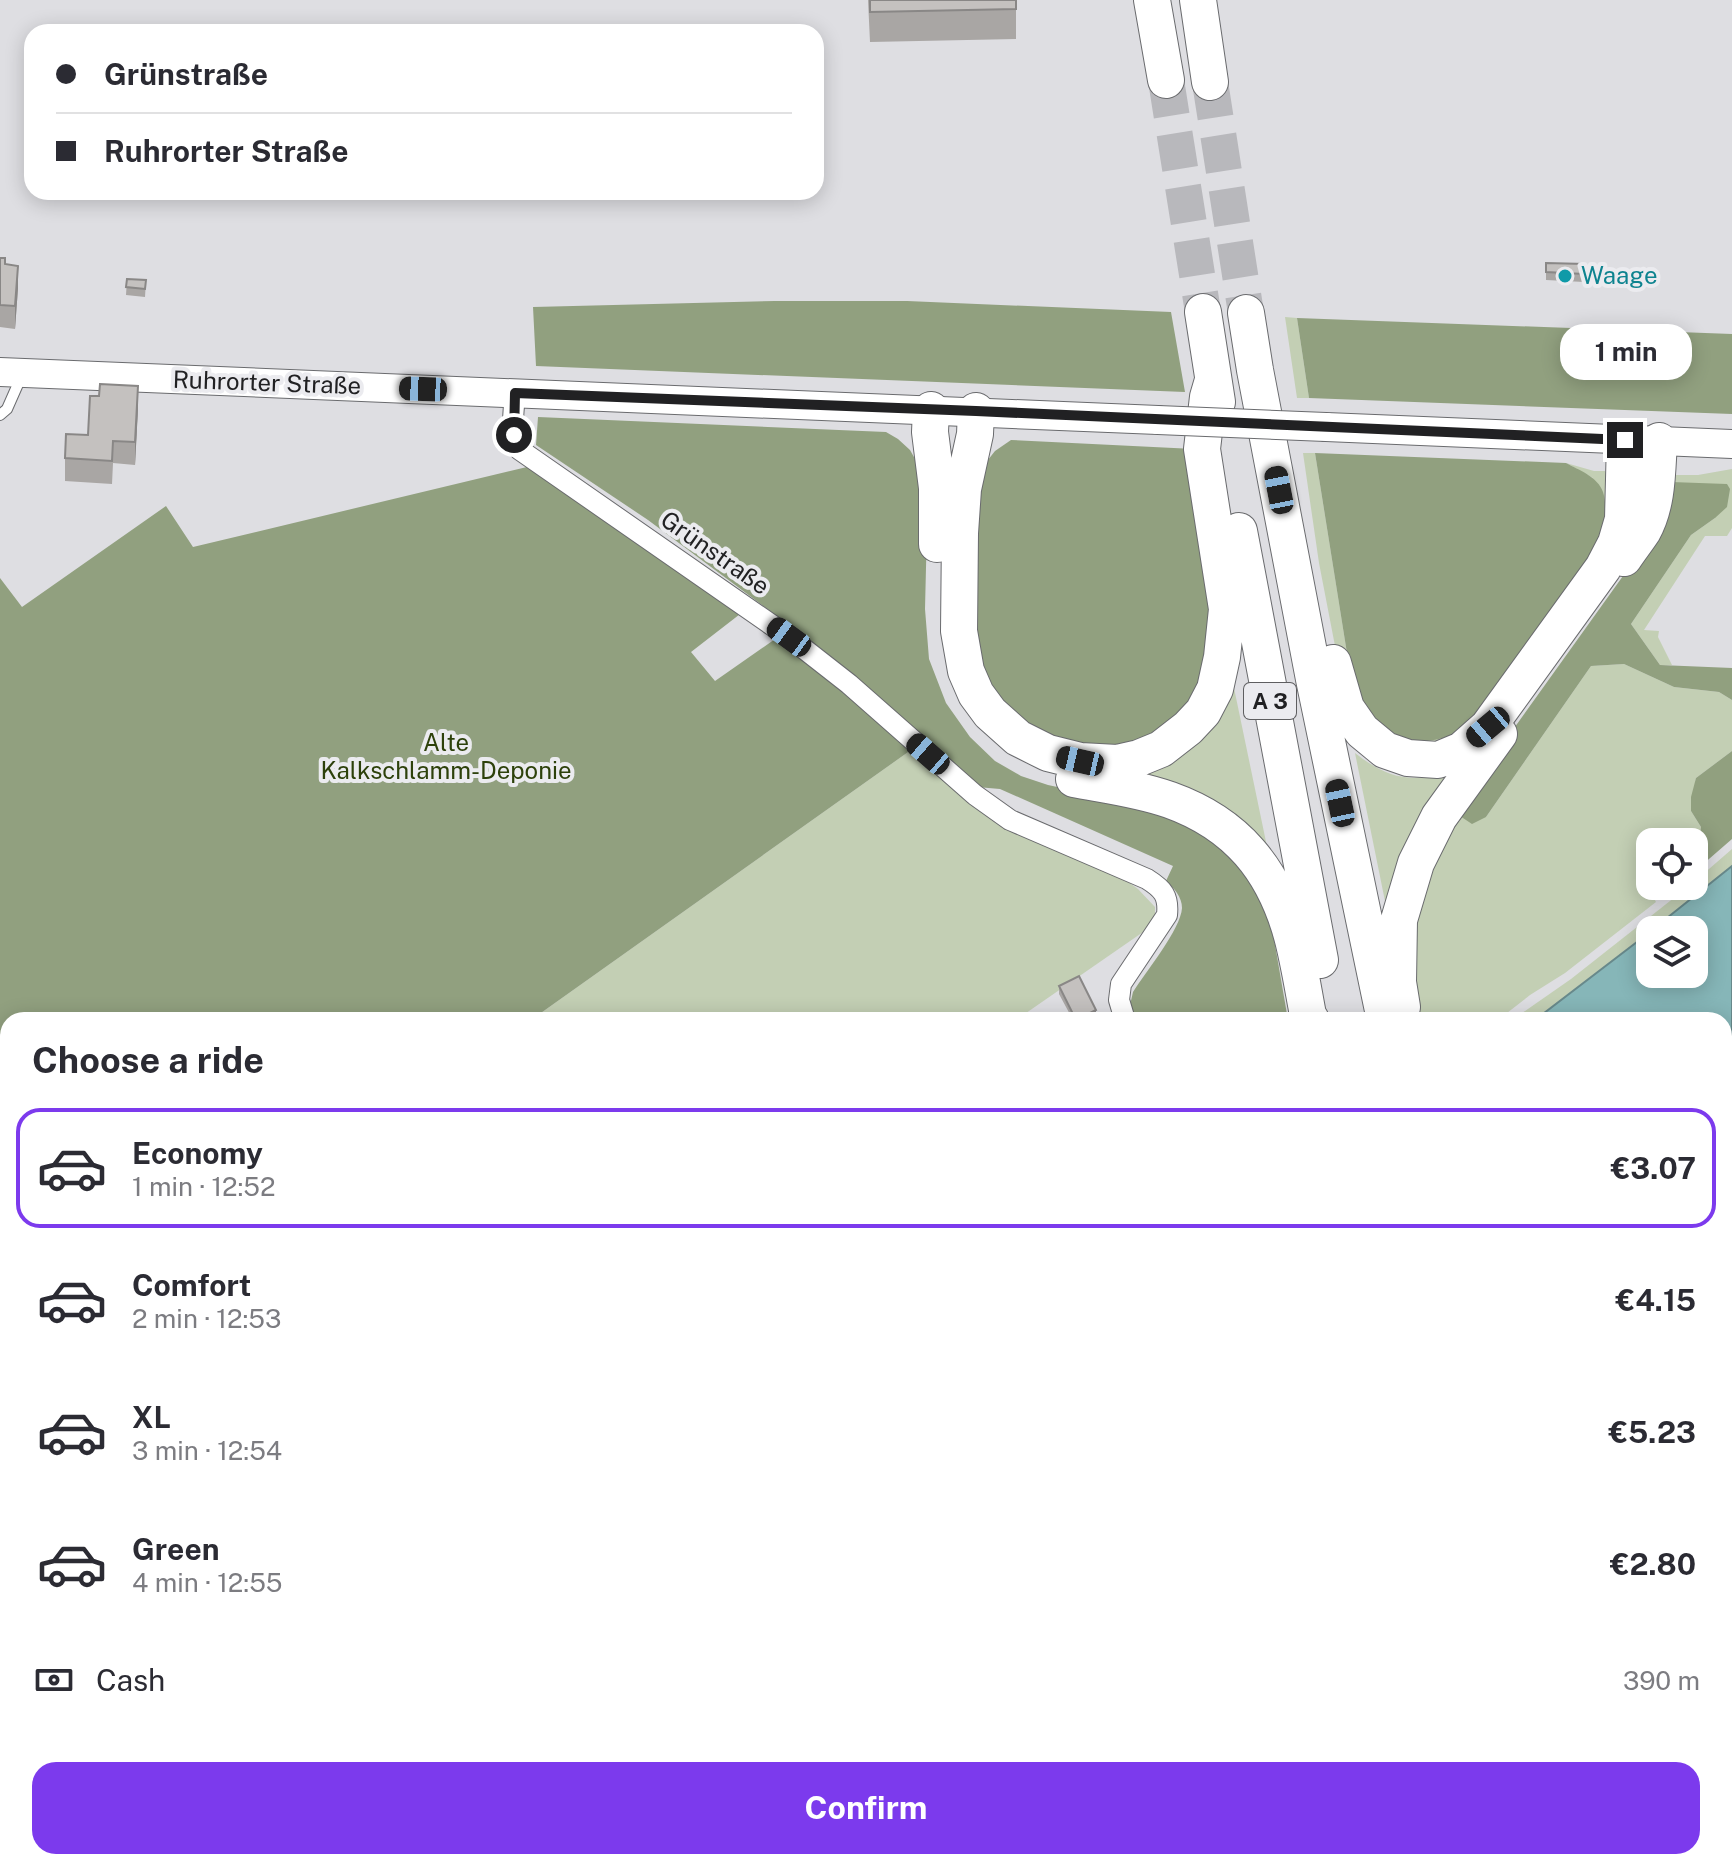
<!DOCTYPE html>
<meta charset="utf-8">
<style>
:root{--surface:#fff;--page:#f7f7f7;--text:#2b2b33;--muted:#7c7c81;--line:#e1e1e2;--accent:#7c3aed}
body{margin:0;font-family:"Public Sans",sans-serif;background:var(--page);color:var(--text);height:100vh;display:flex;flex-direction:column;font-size:30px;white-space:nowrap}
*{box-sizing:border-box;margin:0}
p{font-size:26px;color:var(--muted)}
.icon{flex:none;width:44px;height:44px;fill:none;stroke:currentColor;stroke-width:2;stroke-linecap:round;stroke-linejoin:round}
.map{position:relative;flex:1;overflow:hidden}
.details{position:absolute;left:0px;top:1012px;width:1732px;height:858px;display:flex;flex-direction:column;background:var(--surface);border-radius:24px 24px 0 0;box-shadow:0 4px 20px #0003}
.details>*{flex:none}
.guide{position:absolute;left:24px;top:24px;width:800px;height:176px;border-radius:24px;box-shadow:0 4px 20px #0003;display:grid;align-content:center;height:176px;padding:0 32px;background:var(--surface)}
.buttons{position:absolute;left:1636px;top:828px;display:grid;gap:16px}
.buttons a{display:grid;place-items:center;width:72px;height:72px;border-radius:16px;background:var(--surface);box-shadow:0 4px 20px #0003;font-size:40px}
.end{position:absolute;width:36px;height:36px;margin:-18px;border:10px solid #212123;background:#fff;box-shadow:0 0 0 4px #fff}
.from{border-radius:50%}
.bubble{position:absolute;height:56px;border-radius:24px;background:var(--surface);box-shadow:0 4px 20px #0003;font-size:26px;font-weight:700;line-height:56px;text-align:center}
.car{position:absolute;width:24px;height:48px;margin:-24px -12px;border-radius:10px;box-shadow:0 0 6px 2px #0007;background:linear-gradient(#222 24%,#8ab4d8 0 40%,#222 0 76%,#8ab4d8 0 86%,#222 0)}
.guide b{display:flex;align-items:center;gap:28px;height:76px;font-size:30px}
.guide b+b{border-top:2px solid var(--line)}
.guide i{width:20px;height:20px;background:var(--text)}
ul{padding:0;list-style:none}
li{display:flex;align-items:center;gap:24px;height:120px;margin:0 16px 12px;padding:0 16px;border:4px solid transparent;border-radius:24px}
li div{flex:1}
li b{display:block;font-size:30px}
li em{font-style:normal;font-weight:700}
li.active{border-color:var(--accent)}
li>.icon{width:72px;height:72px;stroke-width:1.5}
h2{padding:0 32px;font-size:36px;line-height:96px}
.pay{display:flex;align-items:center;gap:20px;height:88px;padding:0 32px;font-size:30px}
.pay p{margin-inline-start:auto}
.primary-button{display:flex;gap:16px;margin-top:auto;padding:16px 32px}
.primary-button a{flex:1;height:92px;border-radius:24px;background:var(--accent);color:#fff;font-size:32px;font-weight:700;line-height:92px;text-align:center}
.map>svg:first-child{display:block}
.green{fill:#c3cfb4}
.forest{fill:#91a07f}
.water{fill:#86b6b8;stroke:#68898b;stroke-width:2}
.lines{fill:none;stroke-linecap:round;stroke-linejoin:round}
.highway-tunnel{stroke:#b8b8bc;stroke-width:36;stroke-dasharray:36 18;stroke-linecap:butt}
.lane-casing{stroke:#6a6b6e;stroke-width:12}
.street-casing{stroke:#6a6b6e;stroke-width:22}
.secondary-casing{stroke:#6a6b6e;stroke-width:30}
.highway-casing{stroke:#6a6b6e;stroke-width:38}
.lane{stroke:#fff;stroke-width:10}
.street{stroke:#fff;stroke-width:20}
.secondary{stroke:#fff;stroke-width:28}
.highway{stroke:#fff;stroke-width:36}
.secondary-bridge-casing{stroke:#6a6b6e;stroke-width:30;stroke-linecap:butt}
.secondary-bridge{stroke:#fff;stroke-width:28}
.wall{fill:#a9a6a4}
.shaded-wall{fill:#898786}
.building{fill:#c4c1bf;stroke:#898786;stroke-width:2}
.route{stroke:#212123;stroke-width:10}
.culture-dot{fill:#0f9aa8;stroke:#ebebef;stroke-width:3}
.labels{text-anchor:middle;stroke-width:8;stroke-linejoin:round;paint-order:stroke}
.shield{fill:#ebebef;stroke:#5e5e60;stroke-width:2}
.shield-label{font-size:22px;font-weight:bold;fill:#212123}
.culture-label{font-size:24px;fill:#0d838f;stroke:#ebebef;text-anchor:start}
.street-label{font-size:24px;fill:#212123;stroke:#ebebef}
.park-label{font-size:24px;fill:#2d410b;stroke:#ebebef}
</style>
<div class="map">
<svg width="1732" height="1869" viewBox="0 0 1732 1869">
<rect width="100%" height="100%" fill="#dedee2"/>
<path class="green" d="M1285,317L1297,318L1309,398H1297Z
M1303,453H1315L1350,672L1593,478L1566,463L1594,471H1605L1610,479L1611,517L1459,742L1389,743L1341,677L1319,563Z
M1732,469V528L1727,536H1705L1644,630L1659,631L1658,637L1672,665H1660L1631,624L1691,535L1715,518L1671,482L1674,475H1698Z
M1624,664L1674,687L1719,692L1732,700V751L1696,778L1691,811L1701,827L1699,840L1694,845V842H1650V886H1653L1651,892L1656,902L1565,973L1530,995L1498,1020H1413L1408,924L1454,812L1486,817L1591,666Z
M1234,688L1270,861L1127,777L1151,773L1174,761L1228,702Z
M911,750L1117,874L1138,889L1155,907V916L1146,930L1016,1020H531Z
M1355,753C1392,782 1415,783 1459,769L1386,906Z
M1732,849V866L1652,930H1650L1646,935L1535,1020H1512L1571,979L1689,886H1694V882Z
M0,1224L8,1229V1331L0,1330Z
M1724,1236L1732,1242V1302L1724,1319Z
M1732,1329V1670L1730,1680L1732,1687V1869H1548V1862H1724V1339Z
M0,1376L8,1383V1646L0,1639Z
M317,1862H523L513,1869H303Z
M1007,1862H1274L1276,1869H995Z"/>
<path class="forest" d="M775,301H907L1171,312L1185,392L536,366L533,307Z
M1297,318L1732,334V414L1309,398Z
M538,417L886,432L898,439L910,450L919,466L927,526L925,609L929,659L946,703L970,737L995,761L1021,776L1048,785L1132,803L1209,834L1252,880L1267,912L1274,939L1288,1020H1137L1130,1005L1133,992C1145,973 1181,929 1182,908C1182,897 1174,888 1166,881L1173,866L1000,789L977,787L789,625L648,520L536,445Z
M1011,440L1194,449L1216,604L1200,691L1180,720L1116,751L1053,744L1000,707L969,630L970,535L984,465L995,451Z
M1315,453L1566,463C1579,470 1598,477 1603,492C1618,538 1555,612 1530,648C1520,663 1509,678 1499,693C1494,699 1490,707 1484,713C1452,745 1404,754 1373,715C1362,702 1356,688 1350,672Z
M527,467L744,611L691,652L715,681L778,637L911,750L531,1020H8V1037L0,1034V578L22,607L166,506L193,547Z
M1671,482L1727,484L1730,489L1727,507L1715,518L1691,535L1631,624L1660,665L1732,668V700L1719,692L1674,687L1624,664L1591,666L1486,817L1472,824L1454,812L1633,562Z
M1732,751V839L1694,872V845L1699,840L1701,827L1691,811V797L1696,778Z
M1290,1862H1438L1439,1869H1293Z"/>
<path class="water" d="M1732,866V1188L1724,1182V1020H1535L1650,932V974H1694V930H1652Z
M534,1862H901L891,1869H524Z"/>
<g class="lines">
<path class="highway-tunnel" d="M1166,80L1203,312
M1210,82L1246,313"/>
<g class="lane-casing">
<path id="lane" d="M0,415L7,409L22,375
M290,1869L304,1862"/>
</g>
<g class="street-casing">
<path id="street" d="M515,393C514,412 509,434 520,450L789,637L849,684L975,795L1010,820L1147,879C1163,889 1169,896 1167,915L1121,984L1119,1000L1125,1020
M0,1219L8,1224
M1284,1862L1286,1869
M158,1869L168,1862
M987,1869L997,1862"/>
</g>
<g class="secondary-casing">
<path id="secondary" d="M0,372L1158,420
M1326,427L1732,444"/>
</g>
<g class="highway-casing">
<path id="highway" d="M1152,0L1166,80
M1198,0L1210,82
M1203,312L1217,402
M1246,313L1255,370L1314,679L1385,1020
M931,410L930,432L937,488V544
M976,411L975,434L963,489L960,533L959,631L966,671L976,694L990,713L1018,738L1048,753L1080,761L1117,763L1139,758L1161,749L1188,728L1203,712L1215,689L1222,657L1227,609L1202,449L1208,397L1213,380
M1239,531L1320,960
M1624,558C1630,549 1637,540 1643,531C1658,504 1657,471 1659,441
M1333,663L1346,708L1362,731L1385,750L1408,758L1438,760L1462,750L1488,727L1603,568L1616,543L1623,519L1625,440
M1074,779C1106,785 1139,789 1170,800C1237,824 1274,870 1292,936C1299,962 1303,989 1308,1015L1311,1020
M1402,1007L1398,982L1399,920L1416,863L1439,817L1499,734
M1464,1862L1465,1869
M1515,1862V1869"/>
</g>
<use href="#lane" class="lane"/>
<use href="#street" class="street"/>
<use href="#secondary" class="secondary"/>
<use href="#highway" class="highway"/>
<g class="secondary-bridge-casing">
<path id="secondary-bridge" d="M1158,420L1326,427"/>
</g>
<use href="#secondary-bridge" class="secondary-bridge"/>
</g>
<path class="wall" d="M868,0H1016V39L870,42Z
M0,258L5,264L18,288L15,329L0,327Z
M1546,263L1585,264L1584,282L1546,280Z
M127,279L146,280L145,297L126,295Z
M138,408L135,465L113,463L112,484L65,481V458L88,435Z
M1059,986L1096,1017L1091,1020H1073L1059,994Z
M8,1050V1098L0,1094V1054Z
M8,1134V1187L0,1182V1148Z"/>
<path class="shaded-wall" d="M18,266V288L15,329V306Z
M138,386V408L135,465V442Z
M1096,1010V1017L1091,1020H1076Z
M98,1862H108V1869H88Z"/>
<path class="building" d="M870,0H1016V9L870,12Z
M0,258H5V264L18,266L15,306L0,305Z
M1546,263L1585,264L1584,274L1546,272Z
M127,279L146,280L145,289L126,287Z
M100,384L138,386L135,442L113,441L112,461L65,458L66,434L88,435L90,396H99Z
M1079,976L1096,1010L1076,1020L1059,986Z
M3,1048L8,1050V1090L0,1086V1054Z
M8,1134V1171L0,1167V1148Z
M33,1862H98L88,1869H24Z"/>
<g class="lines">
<path class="route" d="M514,435L515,393L976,411L1625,440"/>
</g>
<circle class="culture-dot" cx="1565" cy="276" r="8"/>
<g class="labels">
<rect class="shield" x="1244" y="683" width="52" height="36" rx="6"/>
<g class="shield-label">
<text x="1270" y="709">A 3</text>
</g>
<g class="culture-label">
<text x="1581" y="284">Waage</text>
</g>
<g class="street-label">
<text transform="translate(267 383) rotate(2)" y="8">Ruhrorter Straße</text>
<text transform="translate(715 553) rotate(35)" y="8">Grünstraße</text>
</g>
<g class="park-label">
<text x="446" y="751">Alte<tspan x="446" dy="28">Kalkschlamm-Deponie</tspan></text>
</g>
</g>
</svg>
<div class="buttons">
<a><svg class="icon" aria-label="locate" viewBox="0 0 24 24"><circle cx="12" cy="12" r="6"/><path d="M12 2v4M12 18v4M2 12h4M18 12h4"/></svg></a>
<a><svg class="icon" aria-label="layers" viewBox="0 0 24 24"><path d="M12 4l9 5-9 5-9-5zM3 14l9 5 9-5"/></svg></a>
</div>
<i class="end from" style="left:514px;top:435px"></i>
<i class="end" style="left:1625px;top:440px"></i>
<div class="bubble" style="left:1560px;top:324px;width:132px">1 min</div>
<i class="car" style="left:423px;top:389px;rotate:272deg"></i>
<i class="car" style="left:1279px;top:490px;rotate:349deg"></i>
<i class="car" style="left:789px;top:637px;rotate:306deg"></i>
<i class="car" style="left:1488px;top:727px;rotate:230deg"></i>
<i class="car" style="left:928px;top:754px;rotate:311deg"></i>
<i class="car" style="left:1080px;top:761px;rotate:283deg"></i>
<i class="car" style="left:1340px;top:803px;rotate:348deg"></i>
<div class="guide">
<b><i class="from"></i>Grünstraße</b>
<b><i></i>Ruhrorter Straße</b>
</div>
<section class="details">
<h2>Choose a ride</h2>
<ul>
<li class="active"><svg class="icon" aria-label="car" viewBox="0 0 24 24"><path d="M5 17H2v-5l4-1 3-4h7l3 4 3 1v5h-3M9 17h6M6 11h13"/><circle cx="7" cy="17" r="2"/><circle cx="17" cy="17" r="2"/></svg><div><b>Economy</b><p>1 min · 12:52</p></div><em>€3.07</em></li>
<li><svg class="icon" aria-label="car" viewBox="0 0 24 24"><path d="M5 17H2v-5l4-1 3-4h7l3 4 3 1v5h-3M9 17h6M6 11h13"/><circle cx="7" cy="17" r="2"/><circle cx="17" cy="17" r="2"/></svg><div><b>Comfort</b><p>2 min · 12:53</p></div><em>€4.15</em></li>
<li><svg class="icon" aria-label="car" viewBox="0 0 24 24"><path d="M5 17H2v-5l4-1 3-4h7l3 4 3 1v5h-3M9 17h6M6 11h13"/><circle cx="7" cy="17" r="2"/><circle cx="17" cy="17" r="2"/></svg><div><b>XL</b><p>3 min · 12:54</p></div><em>€5.23</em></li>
<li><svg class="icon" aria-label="car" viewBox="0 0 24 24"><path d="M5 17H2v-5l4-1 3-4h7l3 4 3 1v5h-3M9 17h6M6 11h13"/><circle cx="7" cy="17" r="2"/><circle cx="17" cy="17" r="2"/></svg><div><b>Green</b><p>4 min · 12:55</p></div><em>€2.80</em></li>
</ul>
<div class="pay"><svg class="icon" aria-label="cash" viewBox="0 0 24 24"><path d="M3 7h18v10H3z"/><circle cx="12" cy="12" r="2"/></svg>Cash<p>390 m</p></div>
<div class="primary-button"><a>Confirm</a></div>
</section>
</div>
